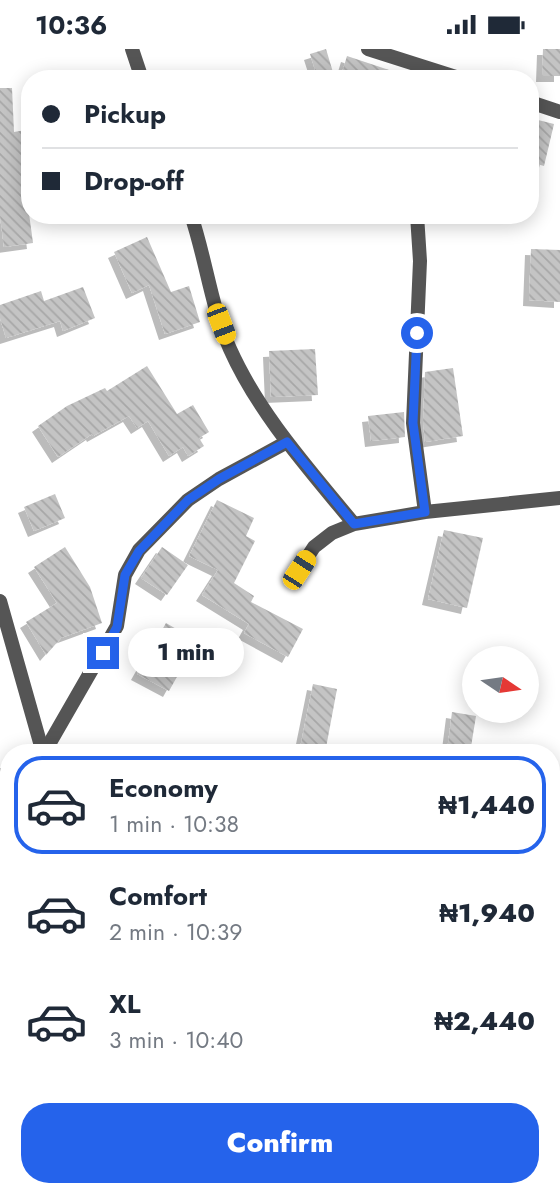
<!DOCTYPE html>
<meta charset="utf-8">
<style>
:root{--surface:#fff;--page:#f6f6f7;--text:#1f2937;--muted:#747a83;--line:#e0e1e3;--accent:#2563eb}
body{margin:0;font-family:Jost,sans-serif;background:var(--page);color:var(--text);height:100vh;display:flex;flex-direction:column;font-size:26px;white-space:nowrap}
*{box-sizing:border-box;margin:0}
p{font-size:23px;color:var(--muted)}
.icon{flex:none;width:38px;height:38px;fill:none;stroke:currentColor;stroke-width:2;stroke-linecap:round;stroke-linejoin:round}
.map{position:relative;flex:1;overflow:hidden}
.drawer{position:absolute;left:0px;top:695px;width:560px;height:453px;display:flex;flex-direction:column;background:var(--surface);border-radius:28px 28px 0 0;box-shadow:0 4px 18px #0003}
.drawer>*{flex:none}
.hud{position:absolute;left:21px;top:21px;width:518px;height:154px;border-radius:28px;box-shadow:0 4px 18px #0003;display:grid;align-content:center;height:154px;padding:0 21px;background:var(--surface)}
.needle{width:46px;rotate:103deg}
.buttons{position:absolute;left:462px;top:597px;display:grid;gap:14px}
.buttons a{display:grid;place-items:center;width:77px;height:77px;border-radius:50%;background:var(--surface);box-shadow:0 4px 18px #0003;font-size:35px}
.end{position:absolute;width:32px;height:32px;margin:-16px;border:9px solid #2563eb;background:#fff;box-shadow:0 0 0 4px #fff}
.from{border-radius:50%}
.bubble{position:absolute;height:49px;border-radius:24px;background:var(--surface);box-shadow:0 4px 18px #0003;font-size:23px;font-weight:800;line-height:49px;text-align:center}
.car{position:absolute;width:21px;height:42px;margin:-21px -10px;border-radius:9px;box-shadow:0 0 5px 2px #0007;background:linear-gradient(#f5c518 24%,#345 0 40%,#f5c518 0 76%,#345 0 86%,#f5c518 0)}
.hud b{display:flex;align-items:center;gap:24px;height:66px;font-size:26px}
.hud b+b{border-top:2px solid var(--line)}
.hud i{width:18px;height:18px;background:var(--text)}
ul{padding:12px 0 0;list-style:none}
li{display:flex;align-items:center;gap:21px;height:98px;margin:0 14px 10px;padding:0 7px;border:4px solid transparent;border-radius:28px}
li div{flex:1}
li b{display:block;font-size:26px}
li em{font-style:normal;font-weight:800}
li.selected{border-color:var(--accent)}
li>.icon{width:63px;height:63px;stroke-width:1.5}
.cta{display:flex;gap:14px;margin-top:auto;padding:14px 21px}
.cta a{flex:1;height:80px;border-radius:28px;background:var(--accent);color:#fff;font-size:28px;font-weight:800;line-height:80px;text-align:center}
.status{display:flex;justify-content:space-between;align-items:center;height:49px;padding:0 35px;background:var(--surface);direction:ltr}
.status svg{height:19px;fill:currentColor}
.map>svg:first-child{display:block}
.building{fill:url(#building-back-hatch);filter:url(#shadow)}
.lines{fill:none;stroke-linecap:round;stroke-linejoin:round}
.minor{stroke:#555;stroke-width:14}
.tertiary{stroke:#555;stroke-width:14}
.route{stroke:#2563eb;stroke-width:9}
</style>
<div class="status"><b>10:36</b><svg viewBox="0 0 49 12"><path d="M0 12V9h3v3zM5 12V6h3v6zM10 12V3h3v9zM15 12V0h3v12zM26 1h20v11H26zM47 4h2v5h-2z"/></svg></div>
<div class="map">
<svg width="560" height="1147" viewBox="0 0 560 1147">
<defs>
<pattern id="building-back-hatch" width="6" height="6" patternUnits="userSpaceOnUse" patternTransform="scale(1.75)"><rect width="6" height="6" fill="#c4c4c4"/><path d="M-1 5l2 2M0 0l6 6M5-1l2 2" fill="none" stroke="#a7a7a7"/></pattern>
<filter id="shadow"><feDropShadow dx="-6" dy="6" stdDeviation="0" flood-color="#0004"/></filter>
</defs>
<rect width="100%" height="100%" fill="#fff"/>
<path class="building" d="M326,0L335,30H318L310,5Z
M543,0H560V27H542Z
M347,7L407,27L406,30H340Z
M0,39H12L14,83L26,81L30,126L24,127L33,194L4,198L0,167Z
M530,69L554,75L544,117L530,113Z
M147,188L171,243L189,237L200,273L165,285L149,236L132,244L114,203Z
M531,200L560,201V253L529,251Z
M83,238L95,269L63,282L60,272L6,289L0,269V256L41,242L44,252Z
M315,300L318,346L271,348L269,302Z
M147,317L177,365L193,356L209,383L199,389L204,397L188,407L183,398L169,407L148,372L137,379L129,367L93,387L92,385L58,408L38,377L67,357L105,339L107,342Z
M453,319L463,387L425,393L423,374L425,323Z
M404,363L405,388L371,392L368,367Z
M55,445L65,469L34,482L24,458Z
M217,451L254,469L246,487L255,492L234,534L254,547L251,553L303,580L288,608L244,584L249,575L202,546L218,521L189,507Z
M444,481L483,489L467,559L428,550Z
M65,498L90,538L102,574L61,589L46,606L26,573L57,554L34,518Z
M162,498L188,516L167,546L141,529Z
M166,574L197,592L169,642L137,625Z
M313,635L337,640L325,704H299Z
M452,663L476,667L470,704L447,702Z"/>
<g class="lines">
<path class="minor" d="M132,0L142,30
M368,0L462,30
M530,53L560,63
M191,166C206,210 211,258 230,300C259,365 309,420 354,475
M417,166L420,212L413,374L425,463
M299,521L314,498L332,484L354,475L425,463L560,449
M44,704L117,577L125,526L139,501L188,451L219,430L287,393
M0,726L9,728
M551,952L560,954
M551,1123L560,1084
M208,1147L219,1139
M546,1147L548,1139"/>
<path class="tertiary" d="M0,552L43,704
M116,1139L118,1147"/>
</g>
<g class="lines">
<path class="route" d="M103,604L117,578L125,526L139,502L188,451L219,430L287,393L354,475L425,463L413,374L417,284"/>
</g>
</svg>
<div class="buttons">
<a><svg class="needle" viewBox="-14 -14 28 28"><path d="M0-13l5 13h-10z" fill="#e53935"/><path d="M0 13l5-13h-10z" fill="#747a83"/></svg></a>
</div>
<i class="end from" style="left:417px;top:284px"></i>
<i class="end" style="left:103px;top:604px"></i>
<div class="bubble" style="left:128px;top:579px;width:116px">1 min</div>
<i class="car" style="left:221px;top:275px;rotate:159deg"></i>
<i class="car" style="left:299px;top:521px;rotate:33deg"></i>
<div class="hud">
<b><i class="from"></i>Pickup</b>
<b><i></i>Drop-off</b>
</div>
<section class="drawer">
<ul>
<li class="selected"><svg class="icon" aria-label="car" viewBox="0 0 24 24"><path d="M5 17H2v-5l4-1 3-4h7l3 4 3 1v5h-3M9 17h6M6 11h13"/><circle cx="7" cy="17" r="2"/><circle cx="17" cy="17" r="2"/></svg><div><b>Economy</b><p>1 min · 10:38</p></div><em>₦1,440</em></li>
<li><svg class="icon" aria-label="car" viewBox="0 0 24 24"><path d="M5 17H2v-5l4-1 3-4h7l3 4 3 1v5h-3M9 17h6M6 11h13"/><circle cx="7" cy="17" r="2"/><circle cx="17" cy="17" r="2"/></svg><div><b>Comfort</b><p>2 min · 10:39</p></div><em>₦1,940</em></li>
<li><svg class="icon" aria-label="car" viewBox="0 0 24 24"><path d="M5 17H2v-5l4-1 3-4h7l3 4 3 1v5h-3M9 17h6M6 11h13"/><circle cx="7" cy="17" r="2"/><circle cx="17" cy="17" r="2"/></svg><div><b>XL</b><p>3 min · 10:40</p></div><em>₦2,440</em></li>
</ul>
<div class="cta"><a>Confirm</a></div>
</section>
</div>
